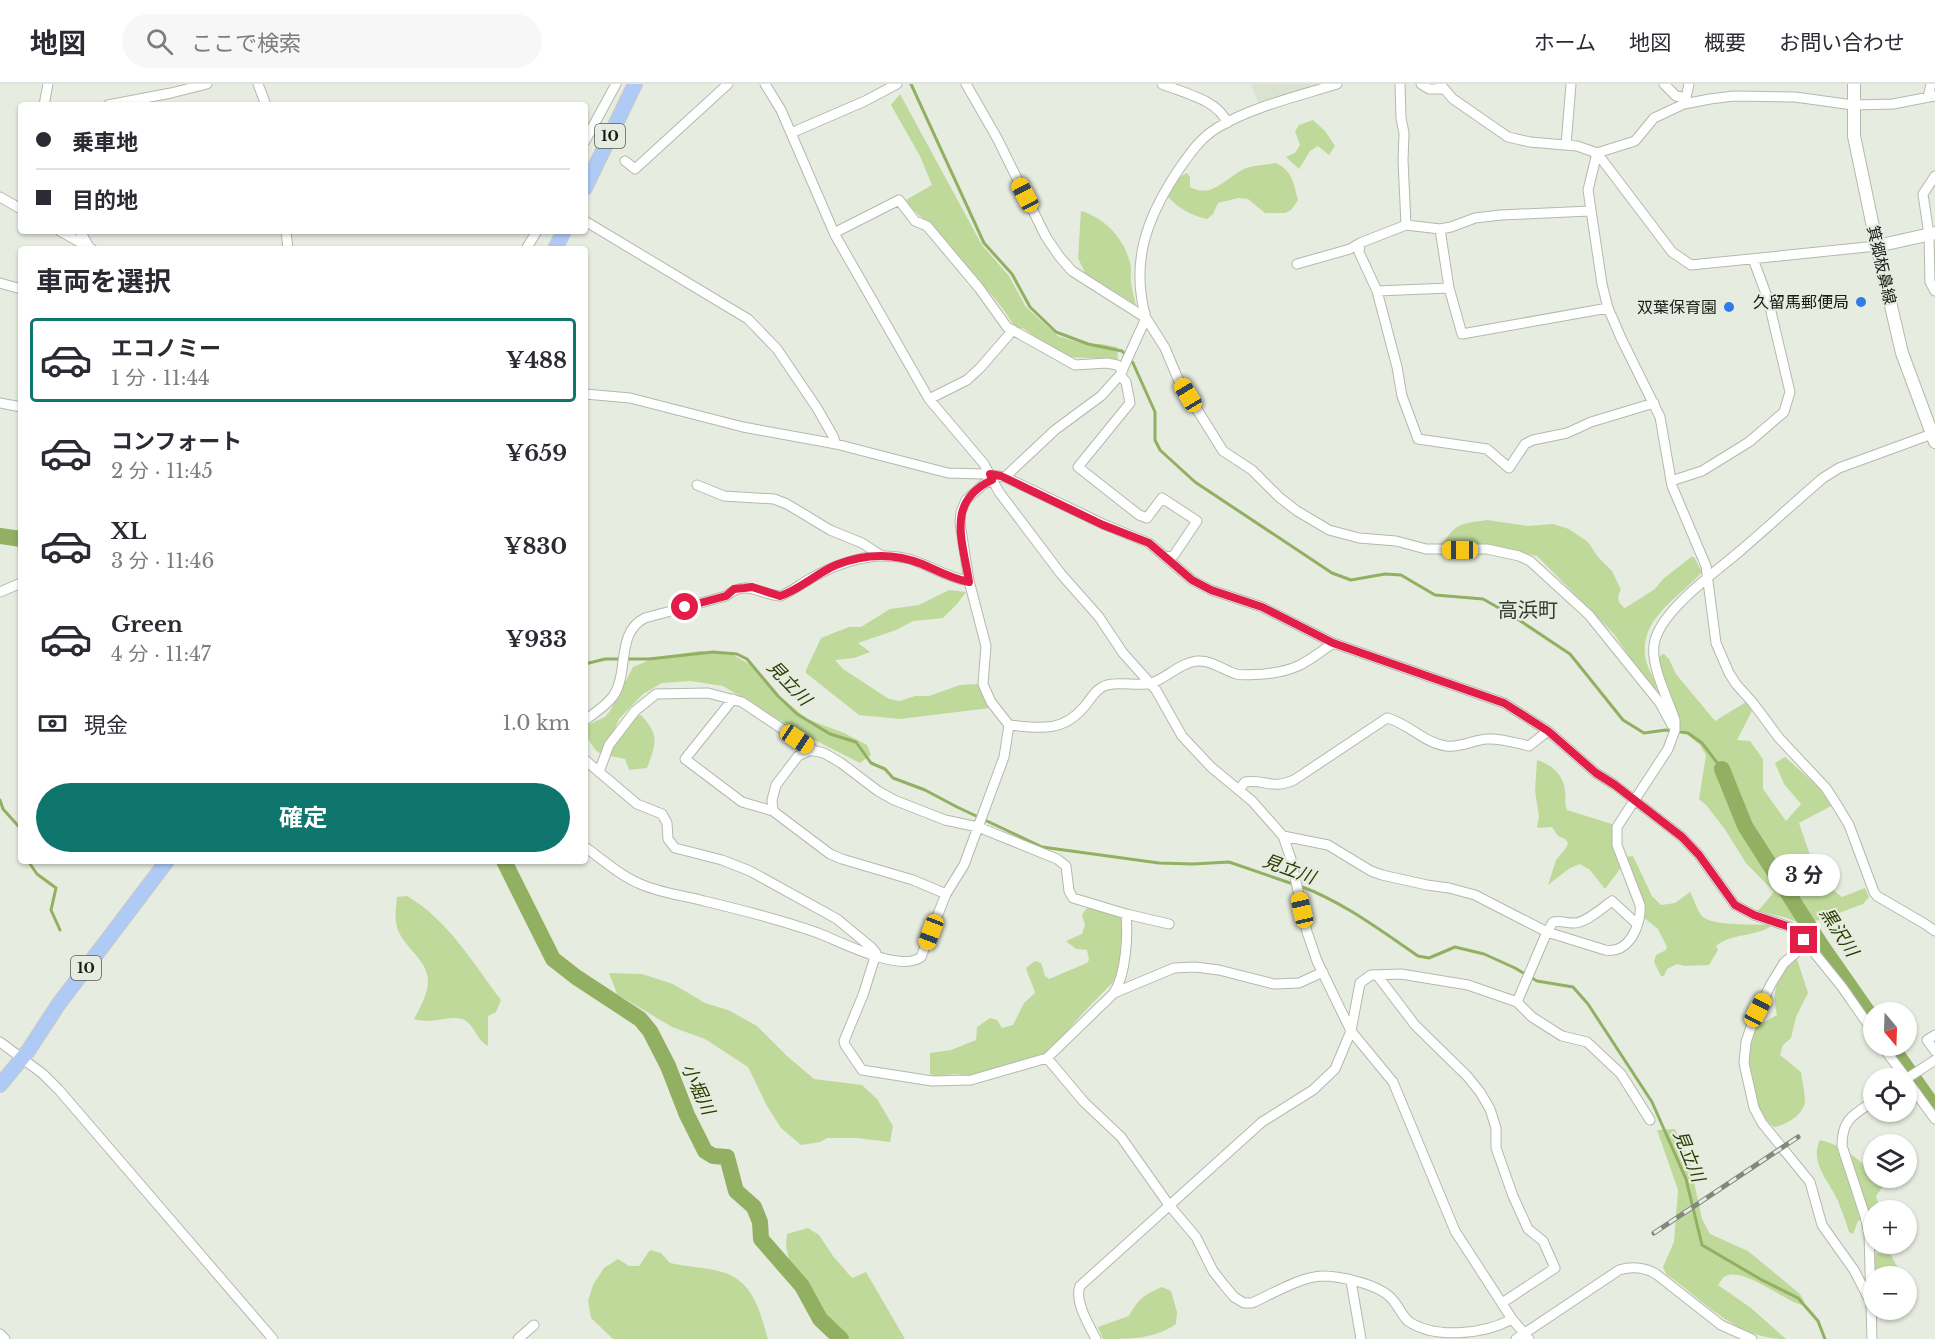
<!DOCTYPE html>
<html lang="ja">
<meta charset="utf-8">
<style>
:root{--surface:#fff;--page:#f7f7f7;--text:#2b2b33;--muted:#7c7c81;--line:#e1e1e2;--accent:#0f766e}
body{margin:0;font-family:"Libre Baskerville","Noto Sans JP",serif;background:var(--page);color:var(--text);height:100vh;display:flex;flex-direction:column;font-size:22px;white-space:nowrap}
*{box-sizing:border-box;margin:0}
p{font-size:20px;color:var(--muted)}
.icon{flex:none;width:33px;height:33px;fill:none;stroke:currentColor;stroke-width:2;stroke-linecap:round;stroke-linejoin:round}
.map{position:relative;flex:1;overflow:hidden}
.side{position:absolute;left:18px;top:162px;width:570px;height:618px;display:flex;flex-direction:column;background:var(--surface);border-radius:6px;box-shadow:0 2px 4px #0004}
.side>*{flex:none}
.guide{position:absolute;left:18px;top:18px;width:570px;height:132px;border-radius:6px;box-shadow:0 2px 4px #0004;display:grid;align-content:center;height:132px;padding:0 18px;background:var(--surface)}
.needle{width:39px;rotate:161deg}
.buttons{position:absolute;left:1863px;top:918px;display:grid;gap:12px}
.buttons a{display:grid;place-items:center;width:54px;height:54px;border-radius:50%;background:var(--surface);box-shadow:0 2px 4px #0004;font-size:30px}
.end{position:absolute;width:27px;height:27px;margin:-14px;border:8px solid #e11d48;background:#fff;box-shadow:0 0 0 3px #fff}
.from{border-radius:50%}
.bubble{position:absolute;height:42px;border-radius:21px;background:var(--surface);box-shadow:0 2px 4px #0004;font-size:20px;font-weight:700;line-height:42px;text-align:center}
.car{position:absolute;width:18px;height:36px;margin:-18px -9px;border-radius:8px;box-shadow:0 0 4px 2px #0007;background:linear-gradient(#f5c518 24%,#345 0 40%,#f5c518 0 76%,#345 0 86%,#f5c518 0)}
.guide b{display:flex;align-items:center;gap:21px;height:57px;font-size:22px}
.guide b+b{border-top:2px solid var(--line)}
.guide i{width:15px;height:15px;background:var(--text)}
ul{padding:0;list-style:none}
li{display:flex;align-items:center;gap:18px;height:84px;margin:0 12px 9px;padding:0 6px;border:3px solid transparent;border-radius:6px}
li div{flex:1}
li b{display:block;font-size:22px}
li em{font-style:normal;font-weight:700}
li.selected{border-color:var(--accent)}
li>.icon{width:54px;height:54px;stroke-width:1.5}
h2{padding:0 18px;font-size:27px;line-height:72px}
.pay{display:flex;align-items:center;gap:15px;height:66px;padding:0 18px;font-size:22px}
.pay p{margin-inline-start:auto}
.cta{display:flex;gap:12px;margin-top:auto;padding:12px 18px}
.cta a{flex:1;height:69px;border-radius:36px;background:var(--accent);color:#fff;font-size:24px;font-weight:700;line-height:69px;text-align:center}
header{display:flex;align-items:center;gap:36px;box-sizing:border-box;height:84px;padding:0 30px;background:var(--surface);border-bottom:2px solid var(--line)}
header strong{font-size:28px}
nav{display:flex;gap:33px;margin-inline-start:auto;font-size:21px}
.search{width:420px;height:54px;background:var(--page);display:flex;align-items:center;gap:15px;box-sizing:border-box;padding:0 21px;border-radius:33px;color:var(--muted);font-size:22px}
.map>svg:first-child{display:block}
.built{fill:#dae3d0}
.green{fill:#bfd99b}
.lines{fill:none;stroke-linecap:round;stroke-linejoin:round}
.stream{stroke:#91b062;stroke-width:3}
.river{stroke:#91b062;stroke-width:16}
.street-casing{stroke:#b4b9ad;stroke-width:11}
.secondary-casing{stroke:#b4b9ad;stroke-width:14}
.primary-casing{stroke:#c8c8c7;stroke-width:16}
.street{stroke:#fff;stroke-width:9}
.secondary{stroke:#fff;stroke-width:12}
.primary{stroke:#afcbf5;stroke-width:14}
.rail-casing{stroke:#83877e;stroke-width:5}
.rail{stroke:#e7ece0;stroke-width:3;stroke-dasharray:9;stroke-linecap:butt}
.route{stroke:#e11d48;stroke-width:8}
.poi-dot{fill:#2d7ce7;stroke:#e7ece0;stroke-width:2}
.labels{text-anchor:middle;stroke-width:4.5;stroke-linejoin:round;paint-order:stroke}
.shield{fill:#e7ece0;stroke:#575a53;stroke-width:1.5}
.shield-label{font-size:15px;font-weight:bold;fill:#191b17}
.street-label{font-size:16px;fill:#191b17;stroke:#e7ece0}
.poi-label{font-size:16px;fill:#191b17;stroke:#e7ece0;text-anchor:end}
.water-label{font-size:18px;font-style:italic;fill:#293c00;stroke:#e7ece0}
.quarter-label{font-size:20px;fill:#353930;stroke:#e7ece0}
</style>
<header>
<strong>地図</strong>
<div class="search"><svg class="icon" aria-label="search" viewBox="0 0 24 24"><circle cx="10" cy="10" r="6"/><path d="M15 15l6 6"/></svg>ここで検索</div>
<nav><a>ホーム</a><a>地図</a><a>概要</a><a>お問い合わせ</a></nav>
</header>
<div class="map">
<svg width="1935" height="1255" viewBox="0 0 1935 1255">
<rect width="100%" height="100%" fill="#e7ece0"/>
<path class="built" d="M1251,0H1330L1260,23Z"/>
<path class="green" d="M900,10L982,161L1009,192L1026,223L1058,252L1084,260H1101L1117,263L1118,275L1062,273L1023,244L1016,245C1000,217 981,199 960,176C950,165 941,154 932,143C924,134 913,128 906,116L932,101L920,72L891,21Z
M1313,36L1325,47L1335,62L1329,71L1318,62L1310,67L1299,85L1286,73L1295,69L1300,61L1295,47L1299,41Z
M1276,79C1292,86 1294,100 1298,116L1291,126L1285,129H1265L1248,115L1238,114L1218,119L1213,130L1207,135C1190,131 1180,125 1168,113C1168,104 1178,93 1187,89L1190,93V103C1211,115 1225,95 1242,86C1250,81 1266,81 1276,79Z
M1081,127C1105,134 1124,154 1130,179C1132,185 1130,192 1131,198C1132,206 1134,213 1136,221L1085,189L1078,174Z
M1487,436L1528,442L1553,440L1569,445L1588,458L1598,473L1612,487L1621,506C1616,512 1618,520 1625,524L1655,505L1663,495L1691,473H1694L1702,488C1680,513 1641,533 1645,571C1646,584 1656,595 1657,607L1635,581L1614,550L1537,472L1502,464L1456,460L1442,462C1455,438 1462,440 1487,436Z
M949,506L966,508L957,520L943,534L913,537L896,546L858,559L870,568L854,574L835,576L843,585L889,615L900,617L915,612H929L960,601L979,600L990,624L900,635L859,631L806,589V586L821,554L849,543H861L890,525L919,521Z
M700,567L733,571L753,582L776,609L807,635L844,649L867,661L871,671L860,679L801,649L723,602L690,597L662,599L643,610L619,635L613,649L626,636L641,631C660,651 656,660 647,684L629,686L625,675C605,670 599,675 589,656C586,650 585,648 585,642L605,633L610,627L633,583L657,573Z
M1664,570L1669,575L1676,590L1715,637L1746,618L1752,627L1737,656L1750,657L1763,675V705L1786,737L1801,720L1784,700L1775,679L1785,673L1821,705L1831,722L1799,739L1810,771L1823,798L1842,813L1865,804L1869,813L1863,820L1826,834L1802,840L1787,834L1758,827L1774,808L1746,779L1724,744L1707,722L1699,715L1706,671L1700,661L1679,644L1678,632L1658,576L1661,571Z
M1537,676C1551,680 1564,691 1565,707C1566,714 1564,719 1567,726L1615,741L1620,785L1605,805L1590,786L1580,780L1570,784L1548,801L1556,776L1566,764L1568,759L1565,755L1558,752L1552,743L1538,744L1537,742L1539,733L1535,707Z
M1633,772L1652,812L1661,821L1675,819L1690,808C1695,816 1696,826 1703,833C1714,842 1754,840 1769,841L1770,843C1753,853 1732,849 1716,862L1718,866L1709,881L1685,882L1677,880L1667,885L1664,892H1661L1654,878L1656,871L1666,866L1667,863L1658,845L1643,833L1625,773Z
M407,812C448,836 473,879 501,916L496,928L488,932V962C476,956 475,940 462,935C448,931 432,941 414,935C420,924 429,908 428,895C426,875 405,864 398,846C394,836 396,824 397,813Z
M1092,823L1119,830L1123,835L1122,868L1116,895L1083,929L1047,970L1006,981L973,992L955,990L935,992L930,990V969L951,966L976,956L977,943L990,934L997,936L1002,944L1013,941L1024,919L1035,909C1033,900 1028,892 1026,884L1035,877L1041,879L1045,892L1049,895L1087,879L1089,876L1087,866L1076,865L1066,857L1082,850L1085,841L1082,831L1086,825Z
M1796,872L1808,909L1796,933L1791,954L1783,961L1780,971L1801,988C1802,997 1805,1008 1805,1017C1804,1031 1786,1041 1774,1043C1747,1021 1744,973 1756,942L1777,931C1770,901 1779,895 1796,872Z
M609,889L642,890L673,900L705,919L728,926L757,942L787,972L814,995L862,1001L877,1015L893,1042L890,1058L857,1054H827L820,1058L801,1061L781,1044L767,1022L748,983L705,955L672,943L617,910Z
M1675,1045L1690,1079L1702,1135L1710,1150L1748,1167L1800,1210L1804,1217L1801,1221C1781,1214 1747,1187 1729,1191C1723,1192 1721,1197 1718,1201L1751,1224L1786,1255C1735,1255 1705,1217 1666,1190L1663,1183L1674,1158L1678,1106L1657,1046Z
M1820,1056C1842,1061 1857,1074 1873,1089L1874,1094H1878L1884,1101L1876,1112L1880,1126H1874L1873,1133L1858,1137L1853,1150L1849,1148C1846,1138 1842,1127 1838,1117C1829,1097 1809,1078 1820,1056Z
M808,1144L819,1151L833,1172L852,1194L866,1188L905,1255H847L825,1233L790,1179L786,1163L787,1150Z
M650,1166L661,1169L670,1179C687,1183 705,1183 722,1188C753,1196 760,1228 768,1255H613L591,1234L588,1217L593,1201L604,1184L618,1175L629,1182H639Z
M1876,1169L1891,1171L1899,1186L1898,1190L1894,1192H1875L1874,1175Z
M1162,1203L1171,1207L1177,1228L1176,1240C1154,1255 1131,1255 1103,1255L1098,1243L1129,1232C1137,1216 1145,1210 1162,1203Z"/>
<g class="lines">
<path class="stream" d="M911,0L984,159L1012,190L1030,223L1056,248L1088,260L1122,267L1133,279L1155,328V356L1160,366L1195,398L1332,489L1351,496L1385,490L1401,491L1435,511L1483,515L1513,532L1570,570L1623,636L1644,649L1666,646L1688,649L1702,659L1722,685
M585,580L605,575H649L713,568L737,570L747,575L778,612L797,630L830,650L856,658L871,679L885,685L893,694L925,706L957,723L1042,763L1159,779L1193,780L1229,778L1293,800
M0,716L3,725L21,745
M28,777L37,790L56,804L51,826L60,846
M1300,802C1343,818 1380,846 1418,872L1429,874L1455,863L1484,870L1515,884L1537,897L1573,903L1588,920L1652,1018L1686,1095L1702,1161L1760,1195L1798,1214L1818,1237L1825,1255"/>
<path class="river" d="M0,452L21,455
M1722,685L1745,742L1821,861L1874,937
M504,777L553,875L576,893L640,935L650,947L668,982L687,1031L705,1067L713,1072L727,1073L736,1107L754,1123L760,1138L761,1155L802,1202L820,1235L841,1255
M1891,962L1935,1025"/>
<g class="street-casing">
<path id="street" d="M258,0L266,21
M765,0L781,26L835,151L929,315L984,380L999,408L1061,490L1099,533L1123,569L1156,606L1182,652L1211,683L1252,717L1283,752L1291,775L1307,848L1317,877L1351,947L1393,998L1455,1147L1512,1235L1529,1255
M966,0L997,54L1046,153L1059,172L1072,187L1146,234L1165,264L1178,295L1223,367L1252,386L1279,413L1297,427L1329,446L1359,454L1396,457L1426,465H1487L1519,472L1530,477L1589,531L1660,619L1672,641
M1162,0C1183,9 1219,16 1227,39
M1400,0L1401,34L1404,49L1403,76L1406,141
M1421,0L1429,5H1443
M1440,0L1453,15L1508,53L1530,58L1577,62L1597,69L1672,168L1691,181L1877,162
M1664,0L1676,12L1686,14
M1935,12L1893,20L1853,21L1795,13L1734,12L1710,15L1684,20L1654,34L1635,57L1597,69L1588,106L1602,200L1608,224L1621,254L1660,333L1672,402L1706,482L1716,559L1729,589L1736,600L1753,619L1779,654L1826,704L1840,726L1849,741L1874,808L1877,812L1925,840L1935,847
M1928,13L1931,0
M1685,18L1689,0
M44,21L48,0
M108,21L171,9L207,0
M791,49L865,17L897,0
M585,57L616,0
M1566,61L1571,0
M625,77L635,85L728,0
M1935,92L1923,110L1929,151L1930,198L1935,207
M0,113L21,125
M1590,127L1501,131L1475,134L1451,143L1440,145L1406,141L1360,159L1359,168L1377,207L1397,283L1402,312L1418,355L1487,365L1509,384L1525,360L1533,356L1567,349L1591,338L1654,319
M585,137L748,235L777,265L817,324L833,352L836,360
M1440,145L1449,204L1462,250L1608,224
M60,147L92,165
M80,147L89,163
M286,147L288,165
M834,149L899,116L915,137L927,142L979,204L1007,243L1075,281L1107,279L1117,281L1123,286
M526,165L537,147
M1297,180L1350,165L1360,159
M0,199L21,205
M1377,207L1449,204
M1120,291L1126,298L1130,319L1078,383L1139,431L1147,434L1162,414L1197,437L1174,471L1167,473
M585,310L630,314L743,343L836,360L948,389L984,390L1005,393L1103,440L1149,459L1192,496L1211,506L1262,523L1333,559L1504,619L1548,647L1596,689L1615,701L1682,753L1699,771L1735,821L1754,831L1790,843L1804,856L1842,903L1874,949
M929,315L967,296L980,284L1013,246
M0,319L21,323
M1005,393L1055,346L1101,312L1120,291L1146,234C1130,178 1147,134 1177,88C1189,71 1199,55 1217,44C1251,23 1299,12 1337,0
M1671,397L1702,387L1749,358L1784,328L1790,308L1768,215L1753,175
M697,401L724,412L774,415L787,420L830,446L862,459L882,472
M0,508L21,499
M733,615L685,675L742,718L773,727
M585,636C595,629 607,621 614,611C629,587 616,548 645,534L726,512C747,495 758,510 780,512C790,509 799,501 808,496C839,478 873,466 909,475C930,481 947,494 969,497
M1009,641C1039,644 1062,649 1084,623C1091,615 1096,604 1107,601C1121,597 1139,603 1152,599C1168,593 1180,579 1197,577C1212,576 1223,586 1236,590C1245,592 1255,590 1264,590C1297,587 1307,578 1333,559
M585,676L637,720L662,730L667,739L668,755L675,764L722,776L750,787L837,835L872,864L876,869L875,873L863,911L844,957L845,961L862,986L932,997L971,996L1047,974L1114,909L1174,884L1195,883L1219,886L1274,900L1299,899L1323,888
M599,688L609,661L635,627L656,610L708,609L742,618L815,667
M1239,706L1245,698C1266,695 1271,706 1294,696L1387,634C1408,639 1424,659 1446,662C1460,664 1473,656 1487,655C1501,654 1516,659 1529,662L1548,647
M1283,752L1328,761L1371,787L1382,791L1427,801L1449,804L1475,811L1547,848L1605,866C1628,871 1642,841 1640,821L1617,761V743L1668,665L1675,646V636C1668,615 1651,583 1654,561C1658,528 1717,487 1740,467C1768,443 1795,418 1823,394L1839,384L1932,350
M585,763C602,775 619,791 638,799C659,809 682,811 704,817C742,826 781,836 818,849C841,858 900,889 921,873L946,810L964,781L1004,673L1009,641L991,618L983,600L986,562L969,497L960,439L961,428L966,416L984,400L992,396
M946,810L913,796L842,775L830,770L773,727L772,716L776,701L798,672L809,667H815L824,669L841,679L878,707L894,716L945,736L978,743L1057,775L1066,782L1069,807L1073,814L1126,830L1169,840
M1807,859L1784,879L1771,900L1753,937L1746,958L1744,979L1754,1024L1762,1039L1810,1098L1822,1141L1854,1186L1871,1219
M1377,891L1415,941L1467,992L1480,1008L1490,1025L1496,1044V1064L1513,1112L1528,1145L1543,1157L1555,1184L1502,1219
M1114,909C1126,890 1128,852 1126,830
M1517,918L1547,848L1553,838C1561,836 1565,839 1573,839C1585,840 1602,824 1612,817L1637,840
M1935,951L1927,956L1935,967
M0,958L43,990L59,1006L273,1255
M1882,962L1906,994
M1047,974L1084,1018L1121,1053L1169,1121L1196,1153L1213,1187L1224,1201L1234,1213L1244,1219H1252C1272,1210 1300,1193 1322,1192C1340,1192 1378,1200 1391,1214C1398,1221 1401,1230 1408,1237C1434,1255 1483,1251 1512,1235
M1906,995L1935,1035
M1906,995L1935,976
M1351,1197L1361,1255
M0,1250L5,1255
M518,1255L534,1241
M1096,1255C1089,1241 1074,1217 1080,1202L1262,1038L1313,1006L1335,985L1351,947L1360,899L1371,891L1401,890L1468,901L1517,918L1532,933L1562,952L1587,958L1621,990L1650,1036
M1516,1255L1619,1186C1633,1182 1644,1183 1656,1190L1721,1241L1752,1255
M1872,1255L1869,1150L1865,1132L1842,1062C1842,1035 1853,1031 1874,1017"/>
</g>
<g class="secondary-casing">
<path id="secondary" d="M1854,0V52L1877,162L1902,269L1935,358
M1877,162L1935,149"/>
</g>
<g class="primary-casing">
<path id="primary" d="M585,104L635,0
M555,165L564,147
M0,1001L28,967L58,921L167,777"/>
</g>
<use href="#street" class="street"/>
<use href="#secondary" class="secondary"/>
<use href="#primary" class="primary"/>
<g class="rail-casing">
<path id="rail" d="M1654,1149L1798,1053"/>
</g>
<use href="#rail" class="rail"/>
</g>
<g class="lines">
<path class="route" d="M685,523L726,512L734,505L744,504L752,503L780,512C799,506 817,489 836,481C864,470 894,469 922,480C938,487 952,495 969,498C963,457 945,418 992,396L990,390L1001,392L1103,441L1149,459L1192,496L1211,506L1262,523L1333,559L1504,619L1548,647L1596,689L1615,701L1682,753L1699,771L1735,821L1754,831L1790,843L1804,856"/>
</g>
<g class="poi-dot">
<circle cx="1861" cy="218" r="6"/>
<circle cx="1729" cy="223" r="6"/>
</g>
<g class="labels">
<g class="shield">
<rect x="595" y="40" width="30" height="24" rx="4.5"/>
<rect x="71" y="872" width="30" height="24" rx="4.5"/>
</g>
<g class="shield-label">
<text x="610" y="57">10</text>
<text x="86" y="889">10</text>
</g>
<g class="street-label">
<text transform="translate(1882 181) rotate(77)" y="6">箕郷板鼻線</text>
</g>
<g class="poi-label">
<text x="1849" y="224">久留馬郵便局</text>
<text x="1717" y="229">双葉保育園</text>
</g>
<g class="water-label">
<text transform="translate(789 599) rotate(46)" y="6">見立川</text>
<text transform="translate(1289 785) rotate(20)" y="6">見立川</text>
<text transform="translate(1839 848) rotate(57)" y="6">黒沢川</text>
<text transform="translate(698 1005) rotate(65)" y="6">小堀川</text>
<text transform="translate(1689 1072) rotate(68)" y="6">見立川</text>
</g>
<g class="quarter-label">
<text x="1528" y="533">高浜町</text>
</g>
</g>
</svg>
<div class="buttons">
<a><svg class="needle" viewBox="-14 -14 28 28"><path d="M0-13l5 13h-10z" fill="#e53935"/><path d="M0 13l5-13h-10z" fill="#7c7c81"/></svg></a>
<a><svg class="icon" aria-label="locate" viewBox="0 0 24 24"><circle cx="12" cy="12" r="6"/><path d="M12 2v4M12 18v4M2 12h4M18 12h4"/></svg></a>
<a><svg class="icon" aria-label="layers" viewBox="0 0 24 24"><path d="M12 4l9 5-9 5-9-5zM3 14l9 5 9-5"/></svg></a>
<a>+</a>
<a>−</a>
</div>
<i class="end from" style="left:685px;top:523px"></i>
<i class="end" style="left:1804px;top:856px"></i>
<div class="bubble" style="left:1768px;top:770px;width:72px">3 分</div>
<i class="car" style="left:1025px;top:111px;rotate:332deg"></i>
<i class="car" style="left:1188px;top:311px;rotate:329deg"></i>
<i class="car" style="left:1460px;top:466px;rotate:270deg"></i>
<i class="car" style="left:797px;top:655px;rotate:124deg"></i>
<i class="car" style="left:1302px;top:826px;rotate:347deg"></i>
<i class="car" style="left:931px;top:848px;rotate:201deg"></i>
<i class="car" style="left:1758px;top:926px;rotate:28deg"></i>
<div class="guide">
<b><i class="from"></i>乗車地</b>
<b><i></i>目的地</b>
</div>
<section class="side">
<h2>車両を選択</h2>
<ul>
<li class="selected"><svg class="icon" aria-label="car" viewBox="0 0 24 24"><path d="M5 17H2v-5l4-1 3-4h7l3 4 3 1v5h-3M9 17h6M6 11h13"/><circle cx="7" cy="17" r="2"/><circle cx="17" cy="17" r="2"/></svg><div><b>エコノミー</b><p>1 分 · 11:44</p></div><em>¥488</em></li>
<li><svg class="icon" aria-label="car" viewBox="0 0 24 24"><path d="M5 17H2v-5l4-1 3-4h7l3 4 3 1v5h-3M9 17h6M6 11h13"/><circle cx="7" cy="17" r="2"/><circle cx="17" cy="17" r="2"/></svg><div><b>コンフォート</b><p>2 分 · 11:45</p></div><em>¥659</em></li>
<li><svg class="icon" aria-label="car" viewBox="0 0 24 24"><path d="M5 17H2v-5l4-1 3-4h7l3 4 3 1v5h-3M9 17h6M6 11h13"/><circle cx="7" cy="17" r="2"/><circle cx="17" cy="17" r="2"/></svg><div><b>XL</b><p>3 分 · 11:46</p></div><em>¥830</em></li>
<li><svg class="icon" aria-label="car" viewBox="0 0 24 24"><path d="M5 17H2v-5l4-1 3-4h7l3 4 3 1v5h-3M9 17h6M6 11h13"/><circle cx="7" cy="17" r="2"/><circle cx="17" cy="17" r="2"/></svg><div><b>Green</b><p>4 分 · 11:47</p></div><em>¥933</em></li>
</ul>
<div class="pay"><svg class="icon" aria-label="cash" viewBox="0 0 24 24"><path d="M3 7h18v10H3z"/><circle cx="12" cy="12" r="2"/></svg>現金<p>1.0 km</p></div>
<div class="cta"><a>確定</a></div>
</section>
</div>
